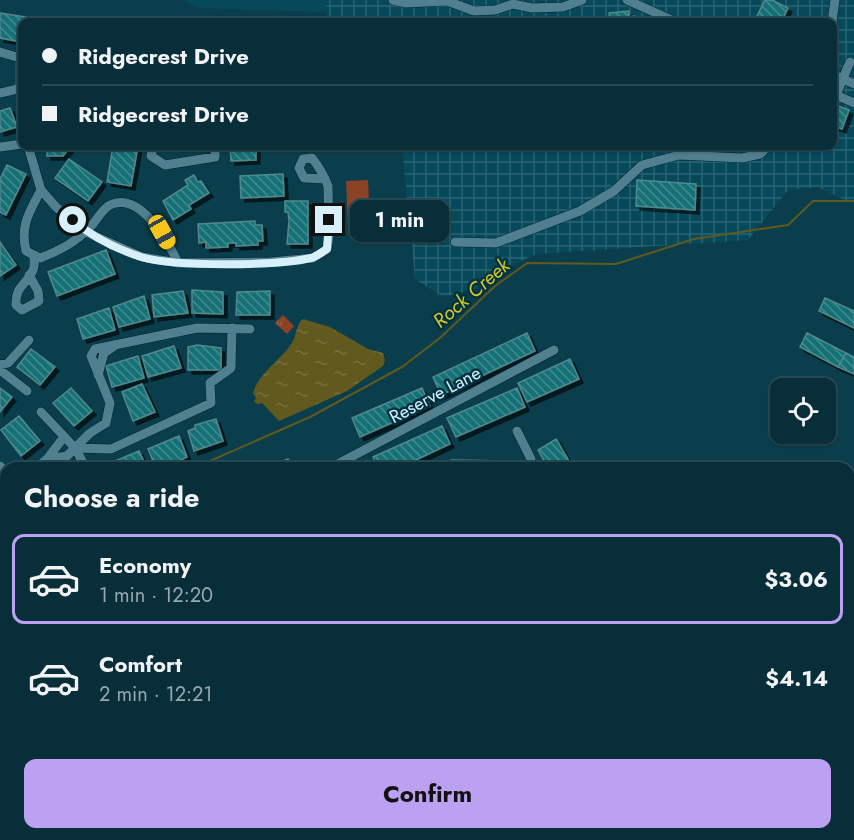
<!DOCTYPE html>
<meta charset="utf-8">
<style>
:root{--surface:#082e39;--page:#113641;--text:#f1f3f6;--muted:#98a8ae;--line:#294a53;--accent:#bca0f2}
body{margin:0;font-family:Jost,sans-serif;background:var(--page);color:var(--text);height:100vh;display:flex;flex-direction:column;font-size:22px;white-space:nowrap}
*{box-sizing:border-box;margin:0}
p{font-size:20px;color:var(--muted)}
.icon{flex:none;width:33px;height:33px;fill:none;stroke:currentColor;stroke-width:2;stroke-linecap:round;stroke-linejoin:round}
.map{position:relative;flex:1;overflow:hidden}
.side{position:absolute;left:0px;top:462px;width:855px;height:378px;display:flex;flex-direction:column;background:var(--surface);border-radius:18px 18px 0 0;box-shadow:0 2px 4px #0004,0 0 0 2px var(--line)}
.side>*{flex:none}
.banner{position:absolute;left:18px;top:18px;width:819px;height:132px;border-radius:12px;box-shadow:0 2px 4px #0004,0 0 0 2px var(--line);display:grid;align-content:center;height:132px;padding:0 24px;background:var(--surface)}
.controls{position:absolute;left:770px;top:378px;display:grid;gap:12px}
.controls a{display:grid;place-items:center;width:66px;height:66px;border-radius:12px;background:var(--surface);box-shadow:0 2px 4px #0004,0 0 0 2px var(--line);font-size:30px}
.end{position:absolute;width:27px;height:27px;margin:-14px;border:8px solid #d8f0f9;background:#111;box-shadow:0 0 0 3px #111}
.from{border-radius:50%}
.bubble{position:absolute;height:42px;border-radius:12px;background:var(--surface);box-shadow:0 2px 4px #0004,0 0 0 2px var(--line);font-size:20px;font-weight:700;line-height:42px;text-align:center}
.car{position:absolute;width:18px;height:36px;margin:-18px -9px;border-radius:8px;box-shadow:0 0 4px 2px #0007;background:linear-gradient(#f5c518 24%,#345 0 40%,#f5c518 0 76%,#345 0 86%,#f5c518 0)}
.banner b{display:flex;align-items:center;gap:21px;height:57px;font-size:22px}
.banner b+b{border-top:2px solid var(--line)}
.banner i{width:15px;height:15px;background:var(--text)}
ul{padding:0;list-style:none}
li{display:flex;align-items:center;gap:18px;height:90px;margin:0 12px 9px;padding:0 12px;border:3px solid transparent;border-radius:12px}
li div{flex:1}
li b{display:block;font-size:22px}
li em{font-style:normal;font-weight:700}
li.current{border-color:var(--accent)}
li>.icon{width:54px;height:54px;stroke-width:1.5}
h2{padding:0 24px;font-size:27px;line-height:72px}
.cta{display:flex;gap:12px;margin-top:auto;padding:12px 24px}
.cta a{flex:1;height:69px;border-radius:12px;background:var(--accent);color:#111;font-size:24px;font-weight:700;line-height:69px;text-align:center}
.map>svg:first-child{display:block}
.built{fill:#06495b}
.industrial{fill:url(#industrial-grid)}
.grass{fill:url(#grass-tufts)}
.garden{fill:#8c4325}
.water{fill:url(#water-ripples)}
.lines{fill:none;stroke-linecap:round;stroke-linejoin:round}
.stream{stroke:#61591d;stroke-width:2}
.building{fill:url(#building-back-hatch);stroke:#53888c;stroke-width:1.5;filter:url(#shadow)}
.minor-casing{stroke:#00232e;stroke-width:10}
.highway-casing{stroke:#00232e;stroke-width:15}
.minor{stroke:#507f8f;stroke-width:9}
.highway{stroke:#44caf2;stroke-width:14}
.route{stroke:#d8f0f9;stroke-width:8}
.labels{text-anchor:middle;stroke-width:5;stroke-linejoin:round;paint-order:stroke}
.street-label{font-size:18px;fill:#d8f0f9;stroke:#003342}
.water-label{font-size:20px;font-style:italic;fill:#dac727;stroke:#003342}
</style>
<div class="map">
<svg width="854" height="840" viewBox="0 0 854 840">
<defs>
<pattern id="industrial-grid" width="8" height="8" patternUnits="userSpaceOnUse" patternTransform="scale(1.5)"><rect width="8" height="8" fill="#06495b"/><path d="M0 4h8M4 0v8" fill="none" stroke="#2a6473"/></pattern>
<pattern id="grass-tufts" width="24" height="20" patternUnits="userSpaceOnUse" patternTransform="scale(1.5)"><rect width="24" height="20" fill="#8c4325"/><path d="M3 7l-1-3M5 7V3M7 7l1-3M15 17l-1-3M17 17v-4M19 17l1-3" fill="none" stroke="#9b5e45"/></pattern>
<pattern id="water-ripples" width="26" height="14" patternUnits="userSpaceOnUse" patternTransform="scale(1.5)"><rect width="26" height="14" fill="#61591d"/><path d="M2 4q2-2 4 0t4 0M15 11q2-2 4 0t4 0" fill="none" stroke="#77713f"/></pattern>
<pattern id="building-back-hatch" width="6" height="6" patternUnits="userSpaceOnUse" patternTransform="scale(1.5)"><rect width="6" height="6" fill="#157176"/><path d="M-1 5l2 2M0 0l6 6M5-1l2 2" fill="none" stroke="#418c91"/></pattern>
<filter id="shadow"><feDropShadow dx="4" dy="4" stdDeviation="0" flood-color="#0009"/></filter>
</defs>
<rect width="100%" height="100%" fill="#0b3e4c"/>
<path class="built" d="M183,0H326V12L198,8Z"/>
<path class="industrial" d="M326,0H854V204L817,187L788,190L748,240L536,254L509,267L474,289L443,297L415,279L402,146H832V22H327Z"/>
<path class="grass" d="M283,315L294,326L287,334L275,323Z"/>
<path class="garden" d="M368,180L370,225L348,227L346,181Z"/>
<path class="water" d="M303,319L330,327L368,349L383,353L385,360L383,366L347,391L279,421L262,403L257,404L254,401L256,398L253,393C260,371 281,361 293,341C297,333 296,325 303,319Z"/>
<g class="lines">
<path class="stream" d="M194,468L310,417L402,367L440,338L495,286L527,263L616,264L694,239L788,225L813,201H854
M0,510L6,512"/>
</g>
<path class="building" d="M765,0H772L788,8L781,22H754Z
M629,11V17L635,16L636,22H610L609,13Z
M0,13L51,21L50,22H22V42L0,38Z
M482,18V22H444V21Z
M832,104L849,110L842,129L834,126L832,131Z
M10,108L17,127L0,132V111Z
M47,146H69L70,147L63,156H47Z
M113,146H138L131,186L107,182Z
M230,146H256V160L231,161Z
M69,159L102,182L88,201L55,178Z
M7,165L26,174L6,215L0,212V179Z
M283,174L284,196L241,198L240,176Z
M194,175L198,182L201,181L209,193L189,205L191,209L173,220L163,201L188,185L185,180Z
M637,180L696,184L695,210L636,206Z
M285,201H308V244H287L289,221L288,212H285Z
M255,221V225H262L263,241H258V245L236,246V243H228V247L206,248V242L199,243L198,224Z
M0,242L16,265L0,276Z
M106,250L115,274L57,296L48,272Z
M192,290L223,292V314L192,313Z
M183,291L188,313L154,317L152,295Z
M270,291V315H236L237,292Z
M144,296L150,319L119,327L113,307Z
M825,298L854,311V328L819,311Z
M109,308L115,330L83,339L77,319Z
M527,333L535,351L441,395L433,377Z
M807,333L846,353L838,367L800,347Z
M197,345L221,348V370H188V347Z
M174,346L181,368L148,377L142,356Z
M31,349L55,367L40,385L17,367Z
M846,353L854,357V374L838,367Z
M138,356L144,378L112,387L106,366Z
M570,359L579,379L527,402L518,383Z
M142,384L155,412L133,421L122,392Z
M0,388L12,397L0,412Z
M71,388L92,411L74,426L53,403Z
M422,388L430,406L360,437L352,418Z
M517,388L525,407L456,437L447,418Z
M19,416L40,441L21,456L1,430Z
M216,419L223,441L194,451L188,431L195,428V425Z
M442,426L450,444L399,468H378L373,457Z
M179,436L187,457L166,468H156L148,449Z
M556,439L573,468H548L538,450Z
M139,451L147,468H113L110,463Z
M288,459L292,468H267Z
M451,460L511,461V468H451Z
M32,834H49L51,840H34Z
M83,834H100L102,840H85Z
M211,834H258L260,840H213Z
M438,834H456L454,840H437Z"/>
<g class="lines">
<g class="minor-casing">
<path id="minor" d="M393,0L406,3L447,1L474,11L495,10L513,4L532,8L563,7L582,0
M627,0L676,22
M832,22L835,0
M0,52L20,58V88
M850,62L836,95L854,103
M832,74L854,84
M0,93L22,88
M28,146L41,190L56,207L86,232L142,257L178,263L270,262L313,258L327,249L329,236L328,186C324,175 319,167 312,158L303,159L299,168L304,178L325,179
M153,146L151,156L165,165L215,157V146
M0,147L22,144
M41,190C29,213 20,225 26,251L40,258C61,250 76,242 91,226C97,220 102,209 110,205C140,191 168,241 178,263
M455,242L496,243L580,211L614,191L642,165L679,155L742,158L760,154L768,146
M29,275L38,291L39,301L22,310L16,305C15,285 27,285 33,270C35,266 34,259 34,255
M0,365L8,363L29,340
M0,370L27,391
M98,375L104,353L113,347
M41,412L75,448L86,468
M517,431L531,459V468
M75,448L111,449L211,403L210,383L231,368L232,328
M47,459L64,437
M0,466L6,472
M36,468L47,459L67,456L90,433L106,423L110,403L91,356L95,349L197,328L250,329
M330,468L554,350
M0,572L6,571
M849,672L854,668
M0,755L6,753
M0,800L4,804
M71,834L73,840
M138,834L141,840
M181,834L183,840
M315,840L329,834
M371,840L375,834
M397,840L400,834
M691,840L697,834"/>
</g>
<g class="highway-casing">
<path id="highway" d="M849,727L854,722
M849,768L854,763
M849,787L854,782
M747,840L752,834
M784,840L789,834
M803,840L808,834"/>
</g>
<use href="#minor" class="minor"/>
<use href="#highway" class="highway"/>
</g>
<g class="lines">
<path class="route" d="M73,220C92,237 117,249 141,257C174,267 276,266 311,258C316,257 322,252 327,249L329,220"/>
</g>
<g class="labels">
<g class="street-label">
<text transform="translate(435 395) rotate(-28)" y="6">Reserve Lane</text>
</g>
<g class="water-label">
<text transform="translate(471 293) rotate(-41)" y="7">Rock Creek</text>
</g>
</g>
</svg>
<div class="controls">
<a><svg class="icon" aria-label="locate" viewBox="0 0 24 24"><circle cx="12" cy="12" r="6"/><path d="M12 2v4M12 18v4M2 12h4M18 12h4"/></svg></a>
</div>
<i class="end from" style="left:73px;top:220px"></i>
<i class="end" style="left:329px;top:220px"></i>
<div class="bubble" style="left:350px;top:200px;width:99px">1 min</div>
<i class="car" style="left:162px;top:232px;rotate:151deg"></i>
<div class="banner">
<b><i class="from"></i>Ridgecrest Drive</b>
<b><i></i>Ridgecrest Drive</b>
</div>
<section class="side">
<h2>Choose a ride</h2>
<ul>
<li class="current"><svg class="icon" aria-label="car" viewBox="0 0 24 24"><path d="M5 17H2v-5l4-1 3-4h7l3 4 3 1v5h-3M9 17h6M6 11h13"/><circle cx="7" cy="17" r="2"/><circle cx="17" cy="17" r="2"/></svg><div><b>Economy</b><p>1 min · 12:20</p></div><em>$3.06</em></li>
<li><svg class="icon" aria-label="car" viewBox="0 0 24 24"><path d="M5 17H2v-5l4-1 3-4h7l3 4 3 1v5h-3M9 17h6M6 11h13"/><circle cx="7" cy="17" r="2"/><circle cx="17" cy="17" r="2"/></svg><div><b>Comfort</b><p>2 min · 12:21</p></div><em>$4.14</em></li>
</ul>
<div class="cta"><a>Confirm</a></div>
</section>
</div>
